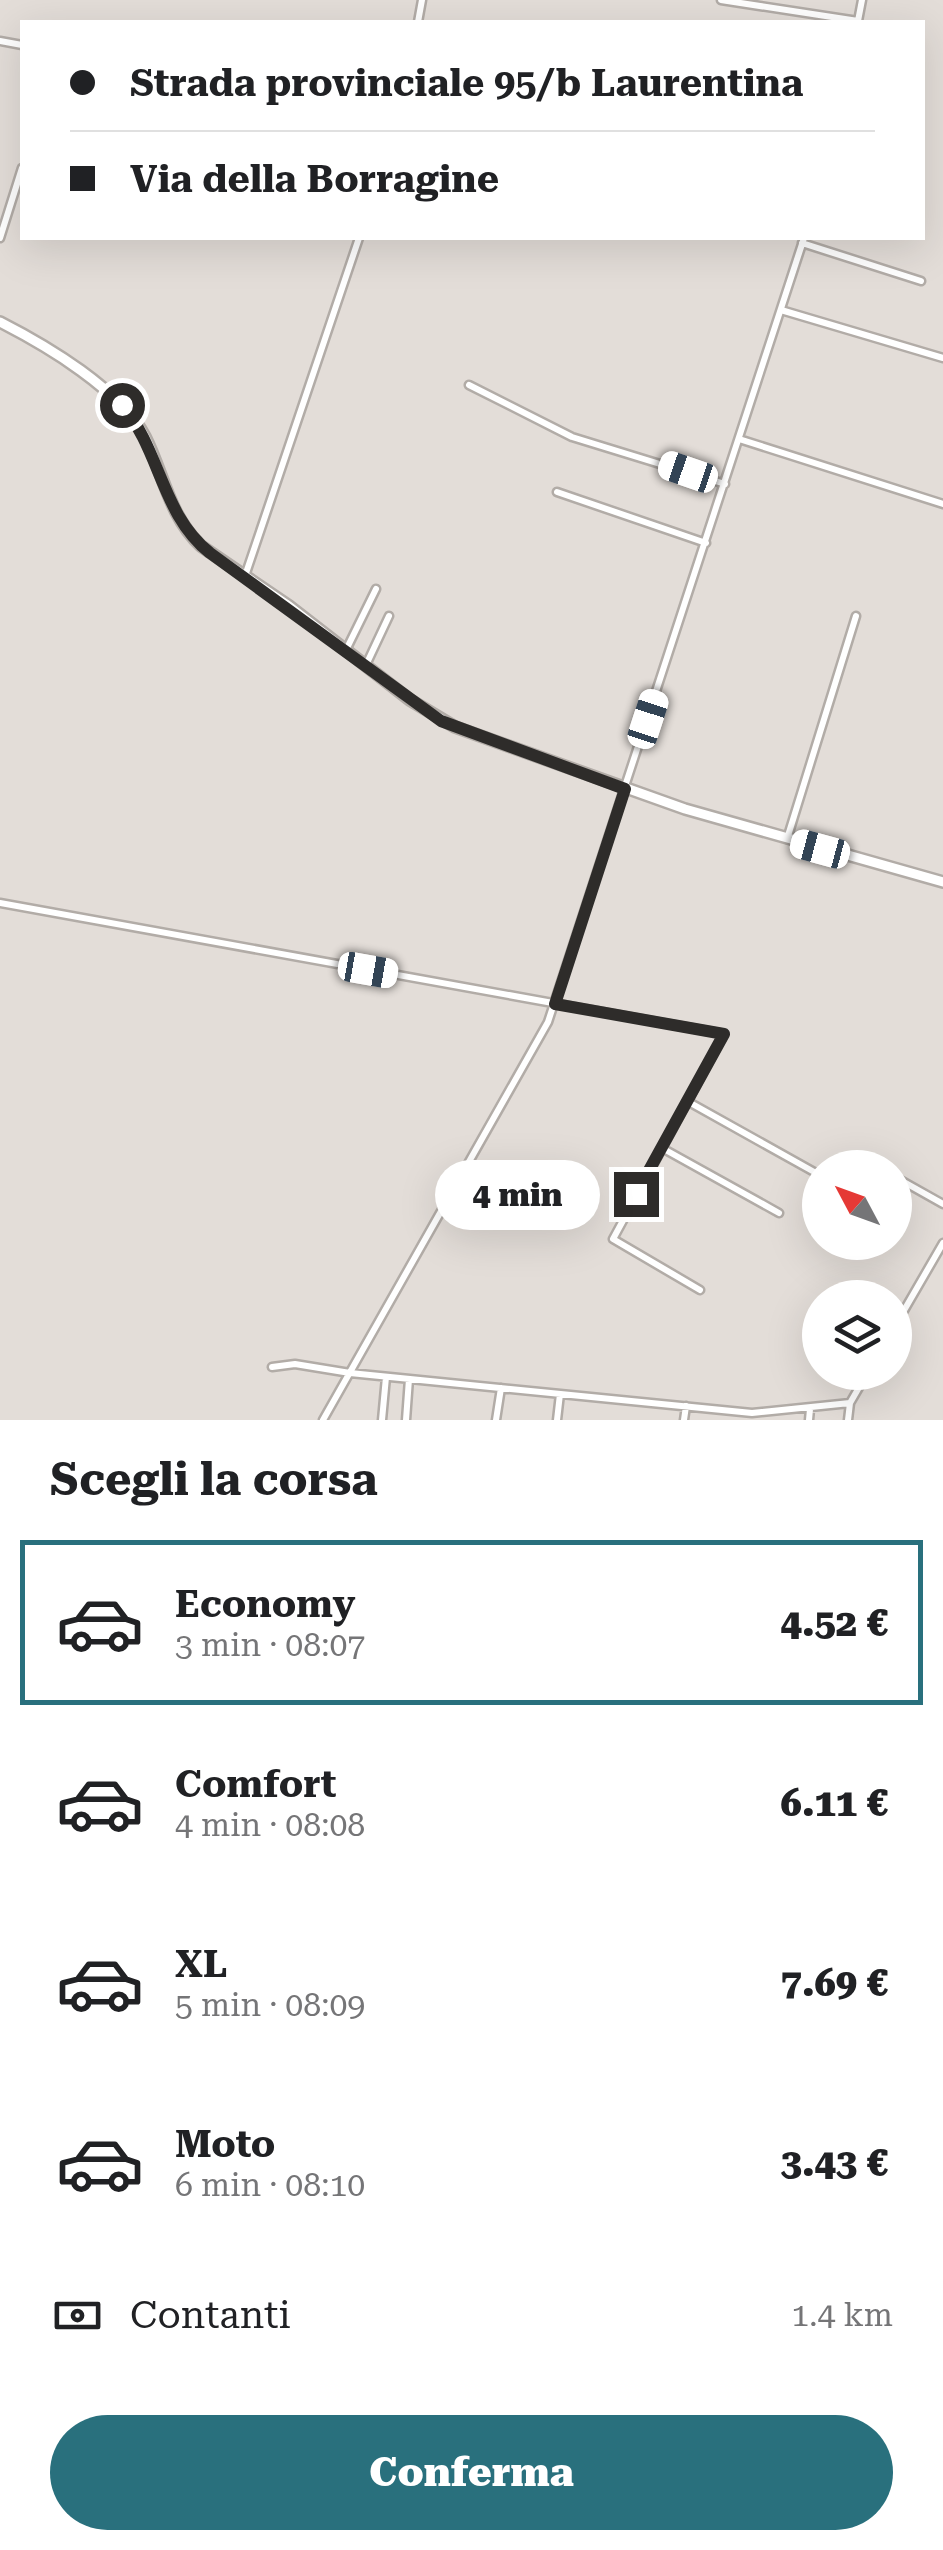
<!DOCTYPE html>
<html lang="it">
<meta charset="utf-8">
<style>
:root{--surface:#fff;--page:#f6f6f6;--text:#202124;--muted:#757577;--line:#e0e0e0;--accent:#29707d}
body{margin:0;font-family:"Roboto Serif",serif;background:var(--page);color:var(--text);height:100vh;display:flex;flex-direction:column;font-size:38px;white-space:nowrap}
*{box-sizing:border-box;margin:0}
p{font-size:32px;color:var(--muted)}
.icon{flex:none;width:55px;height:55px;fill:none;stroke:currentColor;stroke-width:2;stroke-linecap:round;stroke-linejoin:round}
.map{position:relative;height:1420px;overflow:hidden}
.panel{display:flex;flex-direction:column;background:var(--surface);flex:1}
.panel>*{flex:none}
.banner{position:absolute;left:20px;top:20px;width:905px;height:220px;border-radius:0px;box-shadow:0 10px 40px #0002;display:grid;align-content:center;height:220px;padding:0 50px;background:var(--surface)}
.needle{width:65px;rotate:311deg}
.tools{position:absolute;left:802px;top:1150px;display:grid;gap:20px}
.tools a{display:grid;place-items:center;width:110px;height:110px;border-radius:50%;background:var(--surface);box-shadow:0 10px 40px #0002;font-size:50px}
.end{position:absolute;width:45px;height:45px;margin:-22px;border:12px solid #2e2c2a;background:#fff;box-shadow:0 0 0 5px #fff}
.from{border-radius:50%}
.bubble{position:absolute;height:70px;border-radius:35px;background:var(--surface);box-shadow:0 10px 40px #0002;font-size:32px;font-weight:800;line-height:70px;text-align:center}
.car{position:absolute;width:30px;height:60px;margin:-30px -15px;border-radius:12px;box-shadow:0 0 8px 2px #0007;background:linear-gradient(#fff 24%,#345 0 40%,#fff 0 76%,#345 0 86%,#fff 0)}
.banner b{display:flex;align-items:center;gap:35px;height:95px;font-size:38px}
.banner b+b{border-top:2px solid var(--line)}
.banner i{width:25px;height:25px;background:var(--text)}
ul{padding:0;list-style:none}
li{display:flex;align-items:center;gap:30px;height:165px;margin:0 20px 15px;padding:0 30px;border:5px solid transparent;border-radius:0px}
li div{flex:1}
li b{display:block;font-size:38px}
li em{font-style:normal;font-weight:800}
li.active{border-color:var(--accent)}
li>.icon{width:90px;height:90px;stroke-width:1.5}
h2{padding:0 50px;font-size:45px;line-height:120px}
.pay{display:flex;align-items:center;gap:25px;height:110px;padding:0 50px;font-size:38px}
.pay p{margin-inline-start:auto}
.action{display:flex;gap:20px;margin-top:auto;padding:20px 50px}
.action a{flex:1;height:115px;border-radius:60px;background:var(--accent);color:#fff;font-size:40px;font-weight:800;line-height:115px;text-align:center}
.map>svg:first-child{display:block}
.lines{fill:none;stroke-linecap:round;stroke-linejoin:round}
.minor-casing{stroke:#b2aca7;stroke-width:11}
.secondary-casing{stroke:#b2aca7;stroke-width:14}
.minor{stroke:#fff;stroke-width:6}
.secondary{stroke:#fff;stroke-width:9}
.route{stroke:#2e2c2a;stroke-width:12}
</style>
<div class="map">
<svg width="943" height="1420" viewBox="0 0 943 1420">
<rect width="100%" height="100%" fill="#e3ddd8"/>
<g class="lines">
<g class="minor-casing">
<path id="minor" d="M721,0L858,21
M858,21L862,0
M418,22L422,0
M0,41L22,45
M0,238L22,168
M802,243L921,281
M781,310L943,358
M469,385L572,437L725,484
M739,439L943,504
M557,492L706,543
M245,576L359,238
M346,650L376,589
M366,665L389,616
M787,839L856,616
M0,903L724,1034L613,1239L700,1290
M687,1101L816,1173
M662,1148L779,1213
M867,1161L879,1168
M895,1177L943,1204
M895,1326L943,1243
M272,1367L295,1364L350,1373L752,1413L850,1403
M323,1420L548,1022L804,238
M382,1420L386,1377
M406,1420L409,1379
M496,1420L501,1388
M557,1420L560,1394
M684,1420L686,1406
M809,1420L810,1409
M848,1420L850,1403L868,1372"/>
</g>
<g class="secondary-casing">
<path id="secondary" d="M0,322C47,346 120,389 145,437C164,475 169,516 201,546L289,606L410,700L455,727L685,809L943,882"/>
</g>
<use href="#minor" class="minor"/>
<use href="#secondary" class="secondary"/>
</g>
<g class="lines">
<path class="route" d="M122,405C161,451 161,514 210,553L441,721L625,789L555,1004L724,1034L636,1194"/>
</g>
</svg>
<div class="tools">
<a><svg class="needle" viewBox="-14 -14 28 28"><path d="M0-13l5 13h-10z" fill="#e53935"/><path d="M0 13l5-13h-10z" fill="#757577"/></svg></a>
<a><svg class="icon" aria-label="layers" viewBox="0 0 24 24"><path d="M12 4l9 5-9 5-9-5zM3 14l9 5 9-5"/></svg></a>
</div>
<i class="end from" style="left:122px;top:405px"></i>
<i class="end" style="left:636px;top:1194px"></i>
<div class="bubble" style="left:435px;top:1160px;width:165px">4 min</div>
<i class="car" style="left:688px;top:472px;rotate:289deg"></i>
<i class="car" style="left:648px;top:719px;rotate:18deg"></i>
<i class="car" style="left:820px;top:849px;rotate:285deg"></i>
<i class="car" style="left:368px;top:970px;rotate:100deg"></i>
<div class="banner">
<b><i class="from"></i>Strada provinciale 95/b Laurentina</b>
<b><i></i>Via della Borragine</b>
</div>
</div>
<section class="panel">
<h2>Scegli la corsa</h2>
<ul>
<li class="active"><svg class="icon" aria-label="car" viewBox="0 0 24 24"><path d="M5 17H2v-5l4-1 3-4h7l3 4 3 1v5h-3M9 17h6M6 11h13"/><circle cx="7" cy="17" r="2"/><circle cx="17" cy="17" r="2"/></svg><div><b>Economy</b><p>3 min · 08:07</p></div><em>4.52 €</em></li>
<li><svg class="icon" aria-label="car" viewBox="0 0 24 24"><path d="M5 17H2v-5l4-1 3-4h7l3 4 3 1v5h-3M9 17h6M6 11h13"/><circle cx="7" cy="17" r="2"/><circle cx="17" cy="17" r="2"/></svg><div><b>Comfort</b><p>4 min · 08:08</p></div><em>6.11 €</em></li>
<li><svg class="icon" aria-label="car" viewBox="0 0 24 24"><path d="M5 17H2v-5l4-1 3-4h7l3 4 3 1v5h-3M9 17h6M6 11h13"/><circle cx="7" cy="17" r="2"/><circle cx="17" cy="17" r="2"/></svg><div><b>XL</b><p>5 min · 08:09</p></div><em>7.69 €</em></li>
<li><svg class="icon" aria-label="car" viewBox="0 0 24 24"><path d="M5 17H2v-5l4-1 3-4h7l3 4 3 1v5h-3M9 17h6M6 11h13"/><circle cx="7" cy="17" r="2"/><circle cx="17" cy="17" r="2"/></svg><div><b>Moto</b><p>6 min · 08:10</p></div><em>3.43 €</em></li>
</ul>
<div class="pay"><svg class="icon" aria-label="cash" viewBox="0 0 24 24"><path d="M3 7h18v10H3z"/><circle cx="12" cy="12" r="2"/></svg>Contanti<p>1.4 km</p></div>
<div class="action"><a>Conferma</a></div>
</section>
